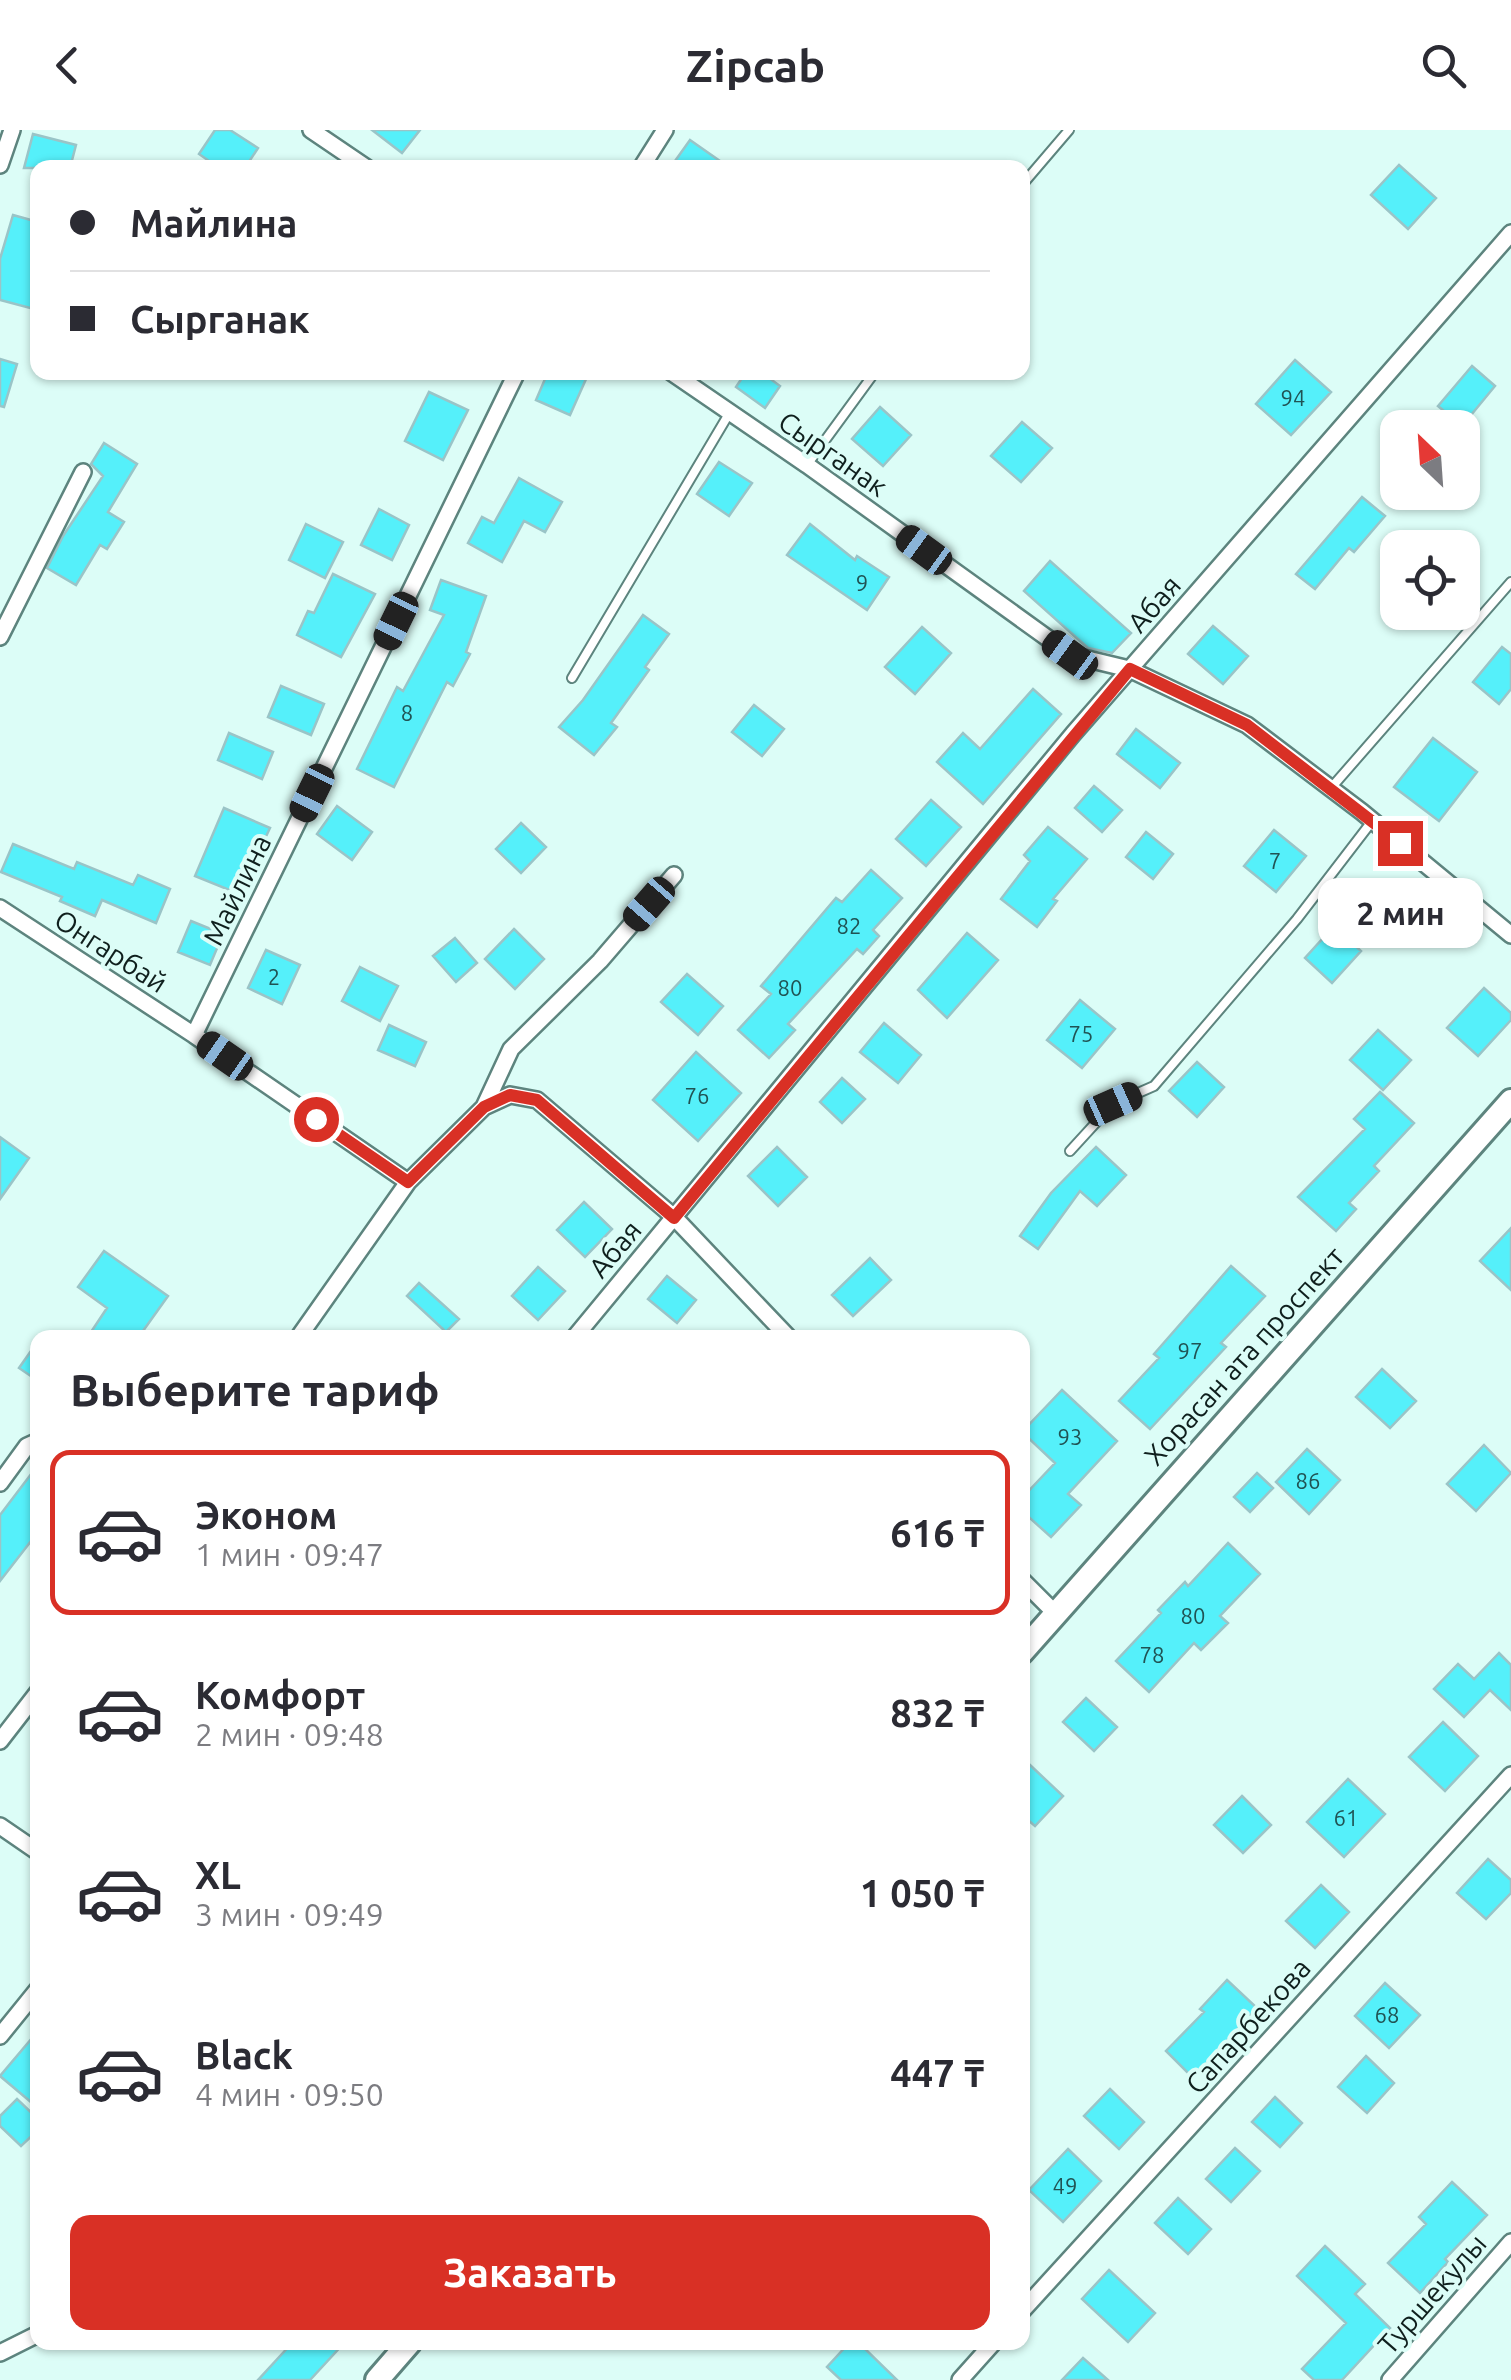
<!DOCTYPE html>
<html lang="ru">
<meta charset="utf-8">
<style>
:root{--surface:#fff;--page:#f2f2f3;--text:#2b2b33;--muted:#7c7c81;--line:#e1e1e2;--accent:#d93025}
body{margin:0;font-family:Ubuntu,sans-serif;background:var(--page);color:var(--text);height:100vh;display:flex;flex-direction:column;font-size:38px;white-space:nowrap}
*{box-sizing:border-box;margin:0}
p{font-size:32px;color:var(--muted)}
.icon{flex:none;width:55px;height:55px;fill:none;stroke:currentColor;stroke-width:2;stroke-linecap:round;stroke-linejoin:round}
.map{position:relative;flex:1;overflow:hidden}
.drawer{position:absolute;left:30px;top:1200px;width:1000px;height:1020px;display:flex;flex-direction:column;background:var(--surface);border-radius:20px;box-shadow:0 2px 8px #0004}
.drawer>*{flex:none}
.banner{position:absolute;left:30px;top:30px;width:1000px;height:220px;border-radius:20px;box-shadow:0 2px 8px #0004;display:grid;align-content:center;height:220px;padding:0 40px;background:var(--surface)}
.needle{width:65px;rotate:335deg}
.buttons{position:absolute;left:1380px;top:280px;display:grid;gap:20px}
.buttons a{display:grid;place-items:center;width:100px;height:100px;border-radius:20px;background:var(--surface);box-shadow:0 2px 8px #0004;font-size:50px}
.end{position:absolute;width:45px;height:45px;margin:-22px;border:12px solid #d93025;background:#fff;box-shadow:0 0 0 5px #fff}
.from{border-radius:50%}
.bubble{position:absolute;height:70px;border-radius:20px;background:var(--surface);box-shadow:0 2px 8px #0004;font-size:32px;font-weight:700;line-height:70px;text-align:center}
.car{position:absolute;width:30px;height:60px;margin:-30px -15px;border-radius:12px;box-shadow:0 0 8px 2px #0007;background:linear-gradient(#222 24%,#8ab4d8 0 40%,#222 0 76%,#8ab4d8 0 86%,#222 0)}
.banner b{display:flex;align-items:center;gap:35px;height:95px;font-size:38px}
.banner b+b{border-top:2px solid var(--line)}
.banner i{width:25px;height:25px;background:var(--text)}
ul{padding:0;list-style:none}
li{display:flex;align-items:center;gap:30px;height:165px;margin:0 20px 15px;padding:0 20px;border:5px solid transparent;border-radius:20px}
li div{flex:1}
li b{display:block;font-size:38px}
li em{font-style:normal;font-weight:700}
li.current{border-color:var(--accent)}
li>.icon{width:90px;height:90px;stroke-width:1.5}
h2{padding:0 40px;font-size:45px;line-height:120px}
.action{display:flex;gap:20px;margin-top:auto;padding:20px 40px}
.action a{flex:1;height:115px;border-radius:20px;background:var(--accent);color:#fff;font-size:40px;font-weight:700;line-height:115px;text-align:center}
header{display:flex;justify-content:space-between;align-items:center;height:130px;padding:0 40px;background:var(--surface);font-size:45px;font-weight:700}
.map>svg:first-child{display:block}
.building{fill:#55f0fa;stroke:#9ac4c7;stroke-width:2.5}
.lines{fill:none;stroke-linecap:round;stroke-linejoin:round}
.lane-casing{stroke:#5d847e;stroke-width:12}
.street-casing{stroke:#5d847e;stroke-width:20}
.secondary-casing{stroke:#5d847e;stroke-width:28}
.lane{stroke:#fff;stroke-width:8}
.street{stroke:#fff;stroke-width:15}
.secondary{stroke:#fff;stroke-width:22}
.route{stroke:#d93025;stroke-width:12}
.labels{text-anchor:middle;stroke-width:8;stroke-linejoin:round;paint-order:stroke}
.number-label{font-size:22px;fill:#205354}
.street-label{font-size:28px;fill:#0f1f1d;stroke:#dcfdf7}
</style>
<header><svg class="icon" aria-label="back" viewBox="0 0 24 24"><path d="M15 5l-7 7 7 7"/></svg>Zipcab<svg class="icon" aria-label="search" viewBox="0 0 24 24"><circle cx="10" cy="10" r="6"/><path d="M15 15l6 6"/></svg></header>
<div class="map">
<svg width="1511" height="2250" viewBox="0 0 1511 2250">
<rect width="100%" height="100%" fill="#dcfdf7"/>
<path class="building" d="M215,0H230L258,18L245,38H219L199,24Z
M372,0H420L402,23Z
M33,4L76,15L70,38H24Z
M690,10L730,38H670Z
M1399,35L1436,68L1408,99L1371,65Z
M13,85L38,92V166L34,179L0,170V129Z
M0,229L17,234L4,277L0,276Z
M1295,230L1331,262L1291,305L1256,274Z
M1472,236L1495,256L1462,296L1438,276Z
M548,242H572L586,249L570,285L536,270Z
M746,242H761L780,256L765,278L736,257Z
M429,262L468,280L443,330L405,311Z
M880,277L911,305L883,336L852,309Z
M1022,292L1052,318L1021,352L991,326Z
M104,313L137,334L108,382L124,392L107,419L100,415L76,455L47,438L63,406L103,346L91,334Z
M719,332L752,353L729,386L697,364Z
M519,348L562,372L545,402L524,391L502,432L468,413L482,387L494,393Z
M1362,367L1385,386L1354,422L1349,418L1315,459L1296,444Z
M379,379L409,395L392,430L361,415Z
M306,394L343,412L325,448L289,430Z
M810,394L855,430L857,426L889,447L867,480L787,425Z
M1050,431L1131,503L1112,523L1088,518L1024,461Z
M333,444L375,464L341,527L297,505L308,481L314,483Z
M441,450L486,466L466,522L470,524L453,556L447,552L394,657L357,639L397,557L403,561L444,485L430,480Z
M643,485L669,504L645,537L649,540L611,593L617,597L594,625L559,597L583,570Z
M1213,496L1248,526L1223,554L1188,524Z
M922,497L951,523L915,564L885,537Z
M1502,517L1511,524V559L1499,574L1473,552Z
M281,556L324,574L311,605L268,587Z
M1033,559L1061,584L983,674L937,632L963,603L980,619Z
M754,575L784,599L762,626L732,602Z
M1136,599L1180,633L1160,658L1117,624Z
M229,603L273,622L262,649L218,630Z
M1433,608L1477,642L1439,691L1394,657Z
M1094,656L1122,680L1102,702L1075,678Z
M931,670L961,697L926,736L896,709Z
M337,676L372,702L352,730L317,704Z
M224,678L270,698L239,764L195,746Z
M521,693L546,717L521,743L496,719Z
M1048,697L1087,729L1053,769L1057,771L1037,797L1001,769L1030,731L1024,725Z
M1274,700L1306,726L1276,762L1244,736Z
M1146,702L1173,724L1153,749L1126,727Z
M13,714L74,739L77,732L133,755L138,745L170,759L156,793L102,770L95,786L60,771L62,767L1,742Z
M871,740L902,768L873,800L879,806L863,824L857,819L788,894L795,900L769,928L738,900L771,864L761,856L836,768L842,772Z
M191,791L223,804L210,835L178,822Z
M1334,796L1361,821L1332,853L1305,828Z
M514,799L544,829L515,859L485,829Z
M967,803L998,830L947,888L918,860Z
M455,808L477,833L456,852L433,826Z
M266,820L300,835L282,874L248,858Z
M360,837L398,856L380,891L342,871Z
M687,844L723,876L698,905L661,872Z
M1484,858L1511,883V890L1478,926L1447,898Z
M1080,870L1115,899L1082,938L1047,910Z
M884,893L921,925L898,953L860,922Z
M389,895L426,912L415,936L378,920Z
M1378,900L1411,930L1383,960L1350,930Z
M696,922L741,963L698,1011L653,970Z
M1197,932L1224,957L1197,987L1169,961Z
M842,948L865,969L842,993L820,972Z
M1380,962L1414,993L1374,1036L1379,1041L1349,1073L1356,1079L1336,1101L1298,1067L1365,999L1354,989Z
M0,1007L29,1028L0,1069Z
M777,1017L807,1047L778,1076L748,1046Z
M1096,1017L1126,1045L1097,1076L1080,1061L1038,1119L1020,1106L1051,1063Z
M584,1072L612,1099L585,1127L557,1100Z
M1511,1098V1160L1480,1131Z
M104,1121L168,1166L138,1208H87L107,1178L78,1157Z
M870,1128L891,1150L853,1186L832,1165Z
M1231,1136L1265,1166L1221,1213L1226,1217L1150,1299L1119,1271L1159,1228L1154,1224Z
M538,1137L565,1161L538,1190L512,1166Z
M667,1146L696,1170L677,1193L648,1169Z
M419,1153L459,1189L446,1202L407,1166Z
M38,1211V1251L19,1238Z
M1382,1239L1416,1271L1390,1298L1356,1267Z
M1062,1260L1117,1311L1068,1364L1081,1375L1051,1407L1022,1381V1368L1055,1333L1022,1302Z
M1484,1315L1511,1343L1476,1381L1447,1354Z
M1307,1319L1340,1350L1309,1384L1276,1352Z
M38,1335V1402L0,1451V1385Z
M1257,1343L1273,1358L1250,1382L1234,1367Z
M1228,1413L1260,1444L1220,1486L1228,1493L1201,1520L1194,1513L1149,1562L1116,1531L1161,1483L1158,1480L1185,1452L1188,1456Z
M1499,1523L1511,1535V1580L1490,1560L1464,1587L1434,1559L1458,1534L1474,1549Z
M1086,1568L1117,1597L1094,1621L1063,1592Z
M1443,1592L1478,1626L1445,1661L1409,1627Z
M1030,1635L1063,1666L1035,1696L1022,1685V1644Z
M1348,1649L1385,1684L1344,1727L1307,1692Z
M1242,1666L1271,1695L1243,1723L1214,1695Z
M1488,1729L1511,1750V1763L1486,1789L1457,1763Z
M1321,1755L1349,1782L1315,1818L1286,1791Z
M1227,1850L1257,1878L1193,1948L1166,1921L1204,1882L1200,1879Z
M1385,1853L1420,1885L1389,1918L1355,1886Z
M38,1901V1978L0,1946Z
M1366,1926L1394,1953L1367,1983L1338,1957Z
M1110,1959L1144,1992L1119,2019L1084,1986Z
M1275,1967L1302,1993L1280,2017L1252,1992Z
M17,1969L38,1989V2000L21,2016L0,1996V1986Z
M1235,2018L1260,2041L1231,2072L1206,2049Z
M1068,2019L1101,2051L1063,2092L1029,2060Z
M1452,2052L1487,2085L1445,2129L1448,2132L1420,2163L1388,2133L1426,2094L1419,2087Z
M1178,2068L1211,2099L1188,2124L1155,2093Z
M1325,2116L1365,2154L1355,2164L1390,2198L1342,2250H1314L1302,2239L1346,2193L1297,2146Z
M1109,2140L1155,2183L1128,2212L1082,2169Z
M293,2212H345L310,2250H258Z
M850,2212H858L897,2250H841L827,2237Z
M1083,2228L1108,2250H1062Z"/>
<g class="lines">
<g class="lane-casing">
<path id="lane" d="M1022,55L1069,0
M807,335L875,242
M572,548L730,282
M1331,658L1511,452
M1070,1021L1113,974L1154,956L1297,789L1373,690"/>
</g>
<g class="street-casing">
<path id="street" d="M311,0L367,38
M0,35L12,0
M641,38L665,0
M671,242L807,335L1071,525L1129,539L1247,595L1362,682L1511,805
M0,507L83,342
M0,778L194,905L408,1052
M194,905L517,242
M484,977L511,919L600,831L674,745
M298,1208L408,1052L484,977L510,965L537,970L674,1087L789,1208
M574,1208L1073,604L1511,103
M0,1353L27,1316L38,1311
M1022,1450L1056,1484
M0,1611L38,1562
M0,1696L38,1722
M0,1906L38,1859
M1022,2181L1511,1645
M0,2223L38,2204
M960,2250L994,2212
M1390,2250L1511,2112"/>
</g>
<g class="secondary-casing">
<path id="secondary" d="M1022,1522L1511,971
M377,2250L410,2212"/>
</g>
<use href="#lane" class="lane"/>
<use href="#street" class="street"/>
<use href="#secondary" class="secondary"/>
</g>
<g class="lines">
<path class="route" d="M316,989L408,1052L484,977L510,965L537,970L674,1088L1130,539L1247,595L1400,713"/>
</g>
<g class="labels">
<g class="number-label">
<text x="1293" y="276">94</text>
<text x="862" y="461">9</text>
<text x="407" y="591">8</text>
<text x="1275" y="739">7</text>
<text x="849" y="804">82</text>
<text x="274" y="855">2</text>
<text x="790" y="866">80</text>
<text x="1081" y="912">75</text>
<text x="697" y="974">76</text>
<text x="1190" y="1229">97</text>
<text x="1070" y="1315">93</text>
<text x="1308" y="1359">86</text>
<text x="1193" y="1494">80</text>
<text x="1152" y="1533">78</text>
<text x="1346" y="1696">61</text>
<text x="1387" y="1893">68</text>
<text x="1065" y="2064">49</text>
</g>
<g class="street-label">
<text transform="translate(833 324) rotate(35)" y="10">Сырганак</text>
<text transform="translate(1154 474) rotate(-49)" y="10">Абая</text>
<text transform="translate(237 760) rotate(-64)" y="10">Майлина</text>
<text transform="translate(111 821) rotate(33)" y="10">Онгарбай</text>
<text transform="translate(615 1119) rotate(-50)" y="10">Абая</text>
<text transform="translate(1244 1226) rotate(-48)" y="10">Хорасан ата проспект</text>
<text transform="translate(1248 1896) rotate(-48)" y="10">Сапарбекова</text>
<text transform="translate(1432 2164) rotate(-49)" y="10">Туршекулы</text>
</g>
</g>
</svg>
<div class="buttons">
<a><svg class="needle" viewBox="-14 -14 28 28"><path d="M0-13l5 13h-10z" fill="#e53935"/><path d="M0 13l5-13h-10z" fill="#7c7c81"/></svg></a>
<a><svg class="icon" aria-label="locate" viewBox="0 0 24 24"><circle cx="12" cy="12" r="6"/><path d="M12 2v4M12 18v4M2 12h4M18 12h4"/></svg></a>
</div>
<i class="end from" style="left:316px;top:989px"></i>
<i class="end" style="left:1400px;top:713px"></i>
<div class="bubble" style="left:1318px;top:748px;width:165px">2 мин</div>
<i class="car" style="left:924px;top:420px;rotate:306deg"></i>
<i class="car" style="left:396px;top:491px;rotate:206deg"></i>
<i class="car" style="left:1070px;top:525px;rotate:306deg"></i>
<i class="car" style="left:312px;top:663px;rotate:206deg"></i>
<i class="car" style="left:649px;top:774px;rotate:221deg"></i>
<i class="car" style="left:225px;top:926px;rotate:305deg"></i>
<i class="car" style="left:1113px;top:974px;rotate:66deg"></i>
<div class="banner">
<b><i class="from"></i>Майлина</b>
<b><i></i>Сырганак</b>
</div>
<section class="drawer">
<h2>Выберите тариф</h2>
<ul>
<li class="current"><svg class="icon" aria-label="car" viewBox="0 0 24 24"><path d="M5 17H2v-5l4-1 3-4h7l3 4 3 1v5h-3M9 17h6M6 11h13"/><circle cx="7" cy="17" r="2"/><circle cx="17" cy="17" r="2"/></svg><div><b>Эконом</b><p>1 мин · 09:47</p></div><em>616 ₸</em></li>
<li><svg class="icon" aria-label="car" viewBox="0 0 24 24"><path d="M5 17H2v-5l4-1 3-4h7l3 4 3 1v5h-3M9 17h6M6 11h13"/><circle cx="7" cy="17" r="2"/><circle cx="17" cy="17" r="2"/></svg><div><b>Комфорт</b><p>2 мин · 09:48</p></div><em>832 ₸</em></li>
<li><svg class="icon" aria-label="car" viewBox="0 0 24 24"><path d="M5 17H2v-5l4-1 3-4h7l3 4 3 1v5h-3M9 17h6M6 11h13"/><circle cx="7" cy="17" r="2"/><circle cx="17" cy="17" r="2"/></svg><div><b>XL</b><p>3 мин · 09:49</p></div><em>1 050 ₸</em></li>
<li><svg class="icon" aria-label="car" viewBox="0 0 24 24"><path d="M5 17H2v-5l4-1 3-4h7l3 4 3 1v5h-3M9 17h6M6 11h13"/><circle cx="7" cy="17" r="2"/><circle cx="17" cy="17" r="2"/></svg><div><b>Black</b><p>4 мин · 09:50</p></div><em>447 ₸</em></li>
</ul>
<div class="action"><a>Заказать</a></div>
</section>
</div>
